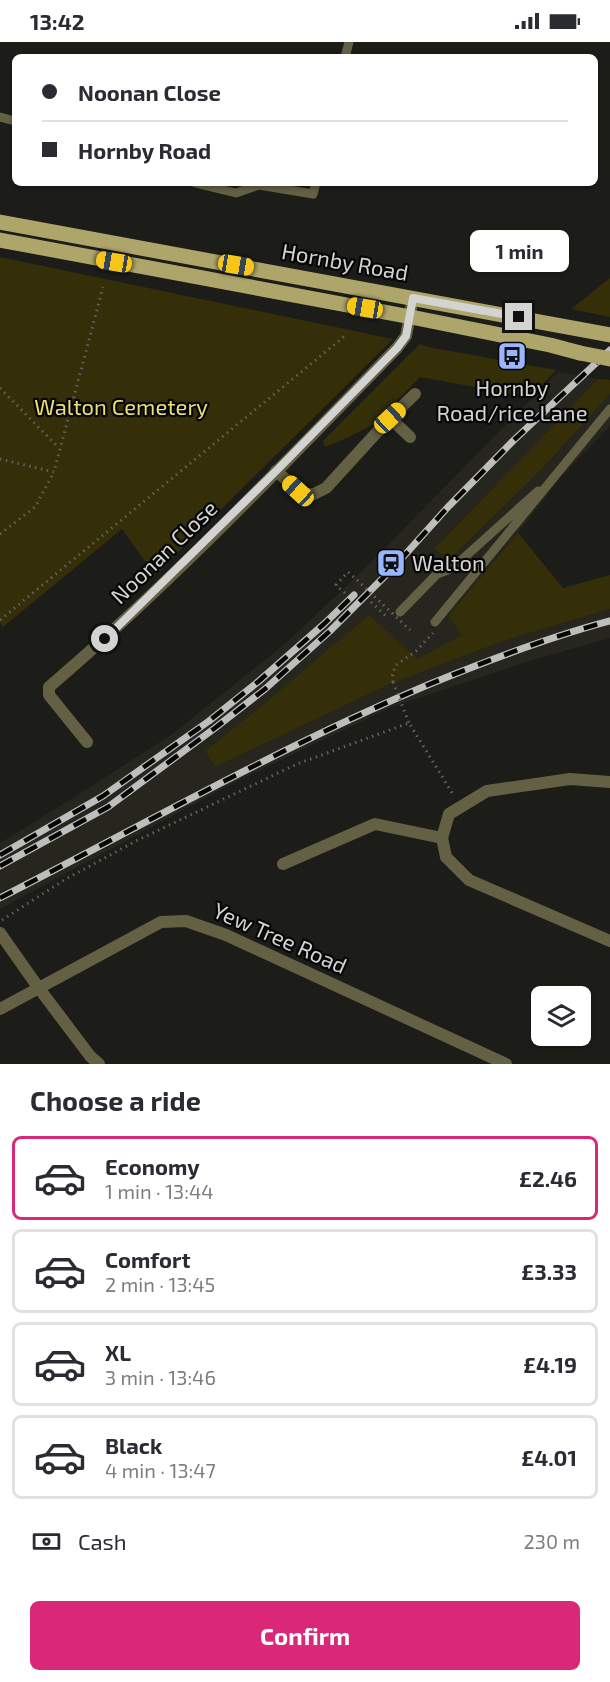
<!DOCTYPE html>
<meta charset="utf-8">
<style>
:root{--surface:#fff;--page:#f7f7f7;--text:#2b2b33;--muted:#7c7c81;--line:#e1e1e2;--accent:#db2777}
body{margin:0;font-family:"Exo 2",sans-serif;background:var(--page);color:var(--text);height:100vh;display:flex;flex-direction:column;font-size:22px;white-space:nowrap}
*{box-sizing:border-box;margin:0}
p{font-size:20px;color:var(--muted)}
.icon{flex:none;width:33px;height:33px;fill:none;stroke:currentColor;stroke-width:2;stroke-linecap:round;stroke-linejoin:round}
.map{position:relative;height:1022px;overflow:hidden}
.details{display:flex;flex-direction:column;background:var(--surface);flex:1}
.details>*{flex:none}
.banner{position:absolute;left:12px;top:12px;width:586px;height:132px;border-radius:9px;box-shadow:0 2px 4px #0004;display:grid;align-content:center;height:132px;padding:0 30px;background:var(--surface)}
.fabs{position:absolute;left:531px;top:944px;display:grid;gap:12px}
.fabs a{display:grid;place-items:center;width:60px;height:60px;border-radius:9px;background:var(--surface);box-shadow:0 2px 4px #0004;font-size:30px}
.end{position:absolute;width:27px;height:27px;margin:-14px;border:8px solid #d3d3d1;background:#111;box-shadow:0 0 0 3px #111}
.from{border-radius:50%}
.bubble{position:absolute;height:42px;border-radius:9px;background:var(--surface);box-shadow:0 2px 4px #0004;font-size:20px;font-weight:700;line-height:42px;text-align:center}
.car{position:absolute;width:18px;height:36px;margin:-18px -9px;border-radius:8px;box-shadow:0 0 4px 2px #0007;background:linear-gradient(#f5c518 24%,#345 0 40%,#f5c518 0 76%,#345 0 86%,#f5c518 0)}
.banner b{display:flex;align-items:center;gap:21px;height:57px;font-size:22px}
.banner b+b{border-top:2px solid var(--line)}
.banner i{width:15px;height:15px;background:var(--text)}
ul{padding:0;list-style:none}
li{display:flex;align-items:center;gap:18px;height:84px;margin:0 12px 9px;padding:0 18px;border:3px solid var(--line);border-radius:9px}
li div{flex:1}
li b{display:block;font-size:22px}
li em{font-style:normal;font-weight:700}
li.on{border-color:var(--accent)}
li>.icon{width:54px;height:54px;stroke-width:1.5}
h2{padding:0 30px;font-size:27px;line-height:72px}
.pay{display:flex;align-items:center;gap:15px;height:66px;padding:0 30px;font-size:22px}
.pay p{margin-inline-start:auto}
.primary-button{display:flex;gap:12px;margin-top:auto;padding:12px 30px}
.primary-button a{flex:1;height:69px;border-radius:9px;background:var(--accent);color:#fff;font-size:24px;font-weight:700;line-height:69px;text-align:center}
.status{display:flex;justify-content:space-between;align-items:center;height:42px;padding:0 30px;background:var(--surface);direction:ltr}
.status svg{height:16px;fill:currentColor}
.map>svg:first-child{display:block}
.built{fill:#27261e}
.green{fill:#342f09}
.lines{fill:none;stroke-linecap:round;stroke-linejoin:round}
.path{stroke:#61615f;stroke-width:3;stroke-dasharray:1.5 4.5;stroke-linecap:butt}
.lane{stroke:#636044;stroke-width:9}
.street{stroke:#636044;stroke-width:12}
.primary{stroke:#ada569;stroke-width:15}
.rail-casing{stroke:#bebebc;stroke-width:7}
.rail{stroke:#060606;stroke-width:4.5;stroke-dasharray:14;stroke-linecap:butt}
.path-bridge{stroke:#61615f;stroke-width:3;stroke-dasharray:1.5 4.5;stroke-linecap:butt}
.primary-bridge{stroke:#ada569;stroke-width:15}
.route{stroke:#d3d3d1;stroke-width:8}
.labels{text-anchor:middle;stroke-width:4.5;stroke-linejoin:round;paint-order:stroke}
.street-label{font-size:22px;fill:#d3d3d1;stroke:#060606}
.poi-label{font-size:22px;fill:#d3d3d1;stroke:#060606}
.park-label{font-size:22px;fill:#ecde78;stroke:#060606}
</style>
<div class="status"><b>13:42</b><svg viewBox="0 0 49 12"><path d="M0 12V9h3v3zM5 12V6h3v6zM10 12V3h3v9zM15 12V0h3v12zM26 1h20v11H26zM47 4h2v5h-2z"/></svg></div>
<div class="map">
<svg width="610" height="1022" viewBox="0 0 610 1022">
<rect width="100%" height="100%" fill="#1c1c19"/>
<path class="built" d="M558,330L598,337L434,507L449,518L542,427L610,352V384L560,436L518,491L448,574L463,593L417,617L269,658L205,709L215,725L388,643L503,599L610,567V596L529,619L392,665L237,739L0,867V801L73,756L171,693L286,601L358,533Z"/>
<path class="green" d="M0,215L393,297L155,533L122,487L3,585L0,581Z
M610,236V275L571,267Z
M420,302L428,305L556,328L531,355L420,335L374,382L347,396L325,405L323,399Z
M598,337L610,338V352L542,427L449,518L434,507Z
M518,491L563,546L610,533V567L503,599L388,643L215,725L205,709L269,658L369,573L417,617L462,593L448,574Z"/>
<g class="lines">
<path class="path" d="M0,346L57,404
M0,417L54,430L103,245
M0,492L35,465L54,430
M345,551L336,543L348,530L357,538
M371,560L388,576
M0,578L346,293
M393,640L392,636L395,624L416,609L433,591
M2,878L64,838L136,799L297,722L409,681L454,754"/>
<path class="lane" d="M345,15L349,0
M0,75L15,79
M195,141L236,151L259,143L313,152L316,141
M400,570L437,532L448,528L456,523L538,449
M435,580L610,367"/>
<path class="street" d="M390,376L410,395
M276,429L303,452H314L326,446L390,376L415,352
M87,700L49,653V645C172,540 284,422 397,306L406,294L413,256
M610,740L570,737L487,749L449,772L442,796L446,815L469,838L610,899
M283,822L375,782L442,796
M0,891L38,945L90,1014L99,1022
M0,967L161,880L186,879L226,893L506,1022"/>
<path class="primary" d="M0,180L610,293
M0,198L411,275L550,303L580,311"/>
<g class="rail-casing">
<path id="rail" d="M0,813L103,754L209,679L259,639L324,582L354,553
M0,824L108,765L215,686L265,647L330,589L394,525L448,465L514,398L610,308
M0,856C143,783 282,704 430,642C489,618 549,595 610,579"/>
</g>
<use href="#rail" class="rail"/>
<path class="path-bridge" d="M357,538L410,588
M393,640L409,681"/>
<path class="primary-bridge" d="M580,311L610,317"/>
</g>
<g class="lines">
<path class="route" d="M105,597L276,429L397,306L406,294L413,256L519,275"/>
</g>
<defs>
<g id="bus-square" transform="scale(1.5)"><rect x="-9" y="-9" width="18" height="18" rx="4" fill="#99b5fd" stroke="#060606"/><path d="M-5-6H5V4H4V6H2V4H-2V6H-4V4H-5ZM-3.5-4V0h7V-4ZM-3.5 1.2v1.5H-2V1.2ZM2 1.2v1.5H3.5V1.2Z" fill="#111"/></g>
<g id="station-square" transform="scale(1.5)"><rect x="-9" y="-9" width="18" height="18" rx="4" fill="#99b5fd" stroke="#060606"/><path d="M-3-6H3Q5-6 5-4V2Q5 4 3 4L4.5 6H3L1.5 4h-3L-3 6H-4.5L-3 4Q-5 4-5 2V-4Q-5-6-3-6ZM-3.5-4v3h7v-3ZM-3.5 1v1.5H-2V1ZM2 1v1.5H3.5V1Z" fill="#111"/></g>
</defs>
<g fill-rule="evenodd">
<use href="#bus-square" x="512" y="314"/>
<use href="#station-square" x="391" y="521"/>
</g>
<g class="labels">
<g class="street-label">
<text transform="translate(345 220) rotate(10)" y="8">Hornby Road</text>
<text transform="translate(164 510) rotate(-44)" y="8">Noonan Close</text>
<text transform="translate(280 896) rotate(24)" y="8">Yew Tree Road</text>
</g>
<g class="poi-label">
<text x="512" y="354">Hornby<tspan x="512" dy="25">Road/rice Lane</tspan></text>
<text x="412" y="529" text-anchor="start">Walton</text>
</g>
<g class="park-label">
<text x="121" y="373">Walton Cemetery</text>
</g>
</g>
</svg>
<div class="fabs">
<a><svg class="icon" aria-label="layers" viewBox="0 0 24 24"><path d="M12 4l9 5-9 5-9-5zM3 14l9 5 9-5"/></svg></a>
</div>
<i class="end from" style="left:105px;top:597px"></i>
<i class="end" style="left:519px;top:275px"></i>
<div class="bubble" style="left:470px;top:188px;width:99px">1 min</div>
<i class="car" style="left:114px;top:220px;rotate:280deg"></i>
<i class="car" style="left:236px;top:223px;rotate:100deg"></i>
<i class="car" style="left:365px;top:266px;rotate:280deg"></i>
<i class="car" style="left:390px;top:376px;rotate:47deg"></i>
<i class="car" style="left:298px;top:449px;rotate:312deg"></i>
<div class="banner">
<b><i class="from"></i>Noonan Close</b>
<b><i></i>Hornby Road</b>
</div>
</div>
<section class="details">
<h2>Choose a ride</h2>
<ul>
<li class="on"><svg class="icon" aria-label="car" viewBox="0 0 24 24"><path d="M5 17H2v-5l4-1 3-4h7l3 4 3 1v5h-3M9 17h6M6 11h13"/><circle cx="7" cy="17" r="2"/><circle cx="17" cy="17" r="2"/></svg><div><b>Economy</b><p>1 min · 13:44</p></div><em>£2.46</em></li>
<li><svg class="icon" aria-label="car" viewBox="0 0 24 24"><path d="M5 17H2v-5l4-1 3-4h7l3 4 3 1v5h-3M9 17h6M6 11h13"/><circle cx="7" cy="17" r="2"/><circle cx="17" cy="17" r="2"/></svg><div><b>Comfort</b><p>2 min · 13:45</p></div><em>£3.33</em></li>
<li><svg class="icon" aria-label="car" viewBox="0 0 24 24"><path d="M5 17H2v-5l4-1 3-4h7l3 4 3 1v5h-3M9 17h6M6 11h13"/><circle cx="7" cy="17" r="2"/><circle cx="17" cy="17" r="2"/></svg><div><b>XL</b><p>3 min · 13:46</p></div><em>£4.19</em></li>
<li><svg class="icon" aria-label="car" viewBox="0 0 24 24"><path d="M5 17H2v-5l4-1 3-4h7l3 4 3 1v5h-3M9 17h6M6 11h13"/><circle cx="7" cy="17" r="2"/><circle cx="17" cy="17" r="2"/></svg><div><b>Black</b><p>4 min · 13:47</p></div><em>£4.01</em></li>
</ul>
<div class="pay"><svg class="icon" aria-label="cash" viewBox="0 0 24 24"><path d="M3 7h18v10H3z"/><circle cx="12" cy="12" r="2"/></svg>Cash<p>230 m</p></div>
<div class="primary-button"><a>Confirm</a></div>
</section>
